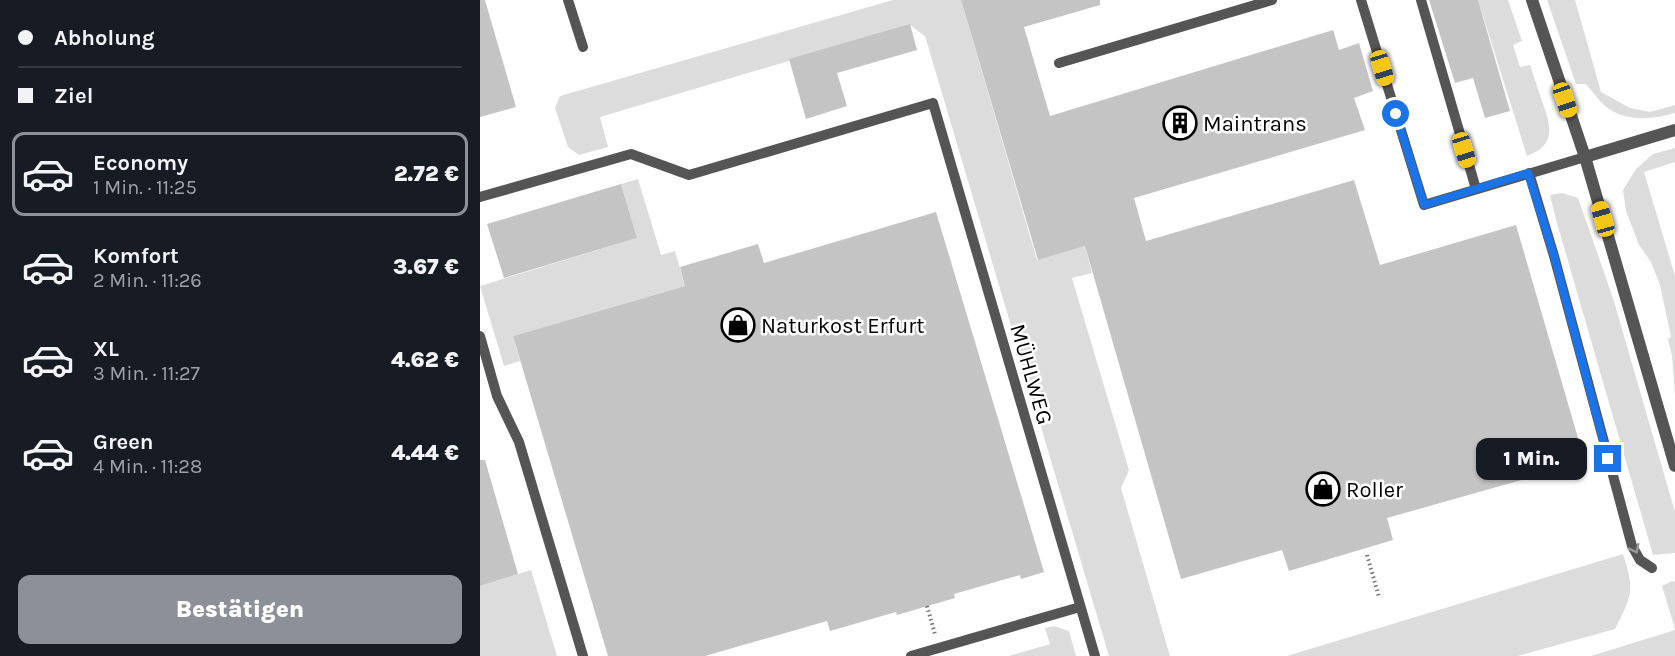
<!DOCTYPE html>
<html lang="de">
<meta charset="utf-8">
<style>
:root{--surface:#171b24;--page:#242831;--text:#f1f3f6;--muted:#9ea1a6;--line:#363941;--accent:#8c9099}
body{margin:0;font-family:Karla,sans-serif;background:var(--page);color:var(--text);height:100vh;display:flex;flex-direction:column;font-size:22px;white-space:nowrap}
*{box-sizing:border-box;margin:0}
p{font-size:20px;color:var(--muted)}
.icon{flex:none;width:33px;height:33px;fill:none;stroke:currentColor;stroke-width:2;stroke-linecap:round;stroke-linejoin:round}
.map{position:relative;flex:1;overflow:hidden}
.panel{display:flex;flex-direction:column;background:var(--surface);width:480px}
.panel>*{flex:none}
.banner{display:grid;align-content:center;height:132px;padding:0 18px;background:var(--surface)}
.end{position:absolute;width:27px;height:27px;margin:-14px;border:8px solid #1a73e8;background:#fff;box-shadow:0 0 0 3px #fff}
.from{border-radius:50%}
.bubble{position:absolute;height:42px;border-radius:12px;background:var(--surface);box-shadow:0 2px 4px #0004;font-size:20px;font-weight:800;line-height:42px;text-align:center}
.car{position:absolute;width:18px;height:36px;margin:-18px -9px;border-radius:8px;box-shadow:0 0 4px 2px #0007;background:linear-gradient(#f5c518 24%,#345 0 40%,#f5c518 0 76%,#345 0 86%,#f5c518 0)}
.banner b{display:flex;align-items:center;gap:21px;height:57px;font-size:22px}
.banner b+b{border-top:2px solid var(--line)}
.banner i{width:15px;height:15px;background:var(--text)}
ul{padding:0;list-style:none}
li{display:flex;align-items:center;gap:18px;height:84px;margin:0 12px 9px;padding:0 6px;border:3px solid transparent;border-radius:12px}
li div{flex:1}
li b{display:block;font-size:22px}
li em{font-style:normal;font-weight:800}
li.on{border-color:var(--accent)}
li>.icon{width:54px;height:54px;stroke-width:1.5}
.button{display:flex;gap:12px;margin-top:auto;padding:12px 18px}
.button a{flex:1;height:69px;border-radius:12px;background:var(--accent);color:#fff;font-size:24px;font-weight:800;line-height:69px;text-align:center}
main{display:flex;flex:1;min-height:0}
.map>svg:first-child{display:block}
.green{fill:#dcdcdc}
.building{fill:#c4c4c4}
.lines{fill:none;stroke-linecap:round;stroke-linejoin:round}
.path{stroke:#777;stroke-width:4;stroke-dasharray:1.5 3;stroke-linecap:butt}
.service{stroke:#555;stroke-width:10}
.minor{stroke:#555;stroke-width:12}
.tertiary{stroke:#555;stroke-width:12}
.oneway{stroke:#999}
.route{stroke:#1a73e8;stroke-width:8}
.labels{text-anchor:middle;stroke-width:5;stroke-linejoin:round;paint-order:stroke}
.poi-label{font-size:22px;fill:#000;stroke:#fff;text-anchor:start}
.street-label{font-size:22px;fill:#000;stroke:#fff}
</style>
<main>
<section class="panel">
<div class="banner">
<b><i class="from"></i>Abholung</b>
<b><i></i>Ziel</b>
</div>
<ul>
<li class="on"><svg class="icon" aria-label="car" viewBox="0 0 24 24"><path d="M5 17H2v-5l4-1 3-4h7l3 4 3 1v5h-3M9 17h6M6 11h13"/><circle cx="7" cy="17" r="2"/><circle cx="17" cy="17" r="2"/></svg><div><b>Economy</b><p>1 Min. · 11:25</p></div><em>2.72 €</em></li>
<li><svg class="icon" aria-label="car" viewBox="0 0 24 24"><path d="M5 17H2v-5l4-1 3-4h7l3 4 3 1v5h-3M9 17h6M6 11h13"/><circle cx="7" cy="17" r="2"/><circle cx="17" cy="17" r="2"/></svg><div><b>Komfort</b><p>2 Min. · 11:26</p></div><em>3.67 €</em></li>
<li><svg class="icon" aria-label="car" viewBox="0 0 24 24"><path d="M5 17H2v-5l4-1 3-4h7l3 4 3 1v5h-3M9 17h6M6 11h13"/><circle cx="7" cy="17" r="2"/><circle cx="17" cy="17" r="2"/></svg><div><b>XL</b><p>3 Min. · 11:27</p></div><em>4.62 €</em></li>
<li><svg class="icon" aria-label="car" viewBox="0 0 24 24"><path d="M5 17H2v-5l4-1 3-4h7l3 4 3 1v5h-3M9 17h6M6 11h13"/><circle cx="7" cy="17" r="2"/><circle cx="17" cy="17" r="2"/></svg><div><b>Green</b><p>4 Min. · 11:28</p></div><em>4.44 €</em></li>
</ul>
<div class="button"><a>Bestätigen</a></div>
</section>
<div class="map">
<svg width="1195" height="656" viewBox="0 0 1195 656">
<rect width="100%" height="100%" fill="#fff"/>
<path class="green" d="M413,0H481L557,260L605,246L612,273L592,278L649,470L641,488L690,656H629L445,36L430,25L120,117L128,147L99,155L88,147L75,108L80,96Z
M998,0H1028L1042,41L1033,45L1040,67L1050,65C1054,77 1058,89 1062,101C1071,126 1077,145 1047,156Z
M1067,0H1095L1121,92L1150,108L1170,112L1195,105V113C1175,119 1148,122 1129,109C1121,104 1113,92 1106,84H1096Z
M1195,148V162L1164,172L1195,276V395L1192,356L1188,339L1191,337L1180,285L1171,262L1159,245L1146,211L1143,190L1156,169L1173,154Z
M158,179L181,255L195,251L205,286L33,336L40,361L24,366L0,286L157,238L141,184Z
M1082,193L1098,198L1133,298L1195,512V553L1173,555L1075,216L1070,195Z
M1143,554C1155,591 1152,595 1135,629L1038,656H807Z
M51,570L77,656H0V586Z
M1192,581L1195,582V629L1182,586Z
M574,626L589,631L596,656H529L570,644L565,628Z
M1195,630V656H1111Z"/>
<path class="building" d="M0,0H5L36,107L0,117Z
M481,0H620V5L544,27L570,116L853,30L859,50L879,43L893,91L874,98L885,130L654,198L666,241L874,180L900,265L1036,225L1105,462L907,518L913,540L809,571L802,550L701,579L605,246L558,260Z
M949,0H998L1030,111L1005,118L993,78L975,83Z
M430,24L437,50L357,73L367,106L326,119L309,59Z
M141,184L157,238L24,278L7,224Z
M456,212L564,572L541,579L540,575L474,594L475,598L417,615L416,612L350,631L347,621L225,656H128L33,336L205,286L200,267L278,244L284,263Z
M0,460H5L38,574L0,586Z"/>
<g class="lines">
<path class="path" d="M887,555L899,597
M447,606L455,634"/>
<path class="service" d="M88,0L103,47
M881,0L944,205L1105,157
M941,0L996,189
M579,63L792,0
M1049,173L1074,256L1152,546L1160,560L1172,568
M0,197L151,154L209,175L453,103L615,656
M0,336L17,396L39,442L103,656
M431,656L600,607"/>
<path class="minor" d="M1105,157L1195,130"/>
<path class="tertiary" d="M1052,0L1105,157L1195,466"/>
</g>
<defs><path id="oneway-chevron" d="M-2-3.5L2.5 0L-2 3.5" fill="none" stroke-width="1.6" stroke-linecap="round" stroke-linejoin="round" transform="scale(1.5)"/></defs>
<use class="oneway" href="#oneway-chevron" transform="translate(1155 549) rotate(63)"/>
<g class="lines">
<path class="route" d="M916,114L944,205L1048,173L1074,256L1128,459"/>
</g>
<defs>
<g id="building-ring" transform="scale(1.725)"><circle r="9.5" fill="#fff" stroke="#000" stroke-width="1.5"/><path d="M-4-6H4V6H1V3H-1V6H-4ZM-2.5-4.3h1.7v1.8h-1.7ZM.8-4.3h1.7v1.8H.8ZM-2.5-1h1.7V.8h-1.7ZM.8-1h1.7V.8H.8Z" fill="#000"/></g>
<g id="shop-ring" transform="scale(1.725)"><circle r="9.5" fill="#fff" stroke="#000" stroke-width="1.5"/><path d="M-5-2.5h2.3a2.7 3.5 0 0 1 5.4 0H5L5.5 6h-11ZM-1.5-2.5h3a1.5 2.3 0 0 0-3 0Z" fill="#000"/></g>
</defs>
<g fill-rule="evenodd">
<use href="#building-ring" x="700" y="123"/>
<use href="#shop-ring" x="258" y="325"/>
<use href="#shop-ring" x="843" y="489"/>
</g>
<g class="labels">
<g class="poi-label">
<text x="723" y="131">Maintrans</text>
<text x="281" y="333">Naturkost Erfurt</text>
<text x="866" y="497">Roller</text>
</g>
<g class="street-label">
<text transform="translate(552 374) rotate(74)" y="8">MÜHLWEG</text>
</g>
</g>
</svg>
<i class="end from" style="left:916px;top:114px"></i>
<i class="end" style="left:1128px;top:459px"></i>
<div class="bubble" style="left:996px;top:438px;width:111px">1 Min.</div>
<i class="car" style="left:902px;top:68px;rotate:163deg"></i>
<i class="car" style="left:1085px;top:100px;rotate:161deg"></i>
<i class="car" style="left:984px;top:150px;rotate:163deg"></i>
<i class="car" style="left:1123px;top:219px;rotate:344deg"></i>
</div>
</main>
